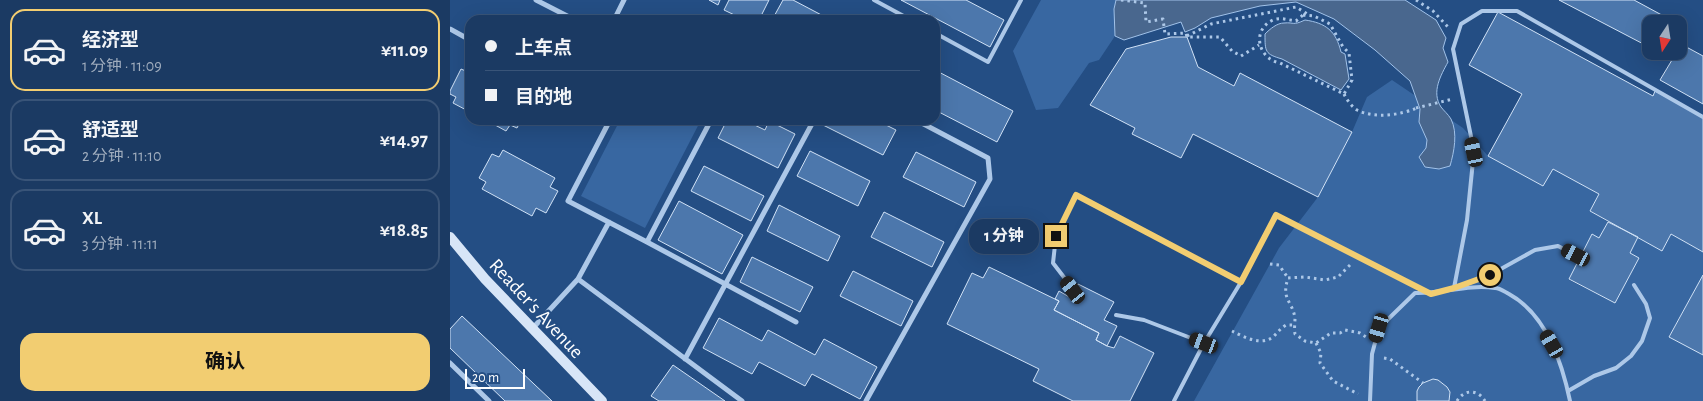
<!DOCTYPE html>
<html lang="zh">
<meta charset="utf-8">
<style>
:root{--surface:#1b3a63;--page:#28456c;--text:#f1f3f6;--muted:#a0adbe;--line:#395478;--accent:#f2cd71}
body{margin:0;font-family:"Alegreya Sans","Noto Sans SC",sans-serif;background:var(--page);color:var(--text);height:100vh;display:flex;flex-direction:column;font-size:19px;white-space:nowrap}
*{box-sizing:border-box;margin:0}
p{font-size:16px;color:var(--muted)}
.icon{flex:none;width:28px;height:28px;fill:none;stroke:currentColor;stroke-width:2;stroke-linecap:round;stroke-linejoin:round}
.map{position:relative;flex:1;overflow:hidden}
.drawer{display:flex;flex-direction:column;background:var(--surface);width:450px}
.drawer>*{flex:none}
.banner{position:absolute;left:15px;top:15px;width:475px;height:110px;border-radius:15px;box-shadow:0 5px 20px #0002,0 0 0 1px var(--line);display:grid;align-content:center;height:110px;padding:0 20px;background:var(--surface)}
.needle{width:32px;rotate:192deg}
.controls{position:absolute;left:1192px;top:15px;display:grid;gap:10px}
.controls a{display:grid;place-items:center;width:45px;height:45px;border-radius:10px;background:var(--surface);box-shadow:0 5px 20px #0002,0 0 0 1px var(--line);font-size:25px}
.scale{position:absolute;left:15px;bottom:12px;width:60px;box-sizing:border-box;padding-left:5px;border:2px solid #fff;border-top:0;font-size:14px;line-height:18px;white-space:nowrap;color:#fff;-webkit-text-stroke:4px #244e84;paint-order:stroke}
.end{position:absolute;width:22px;height:22px;margin:-11px;border:6px solid #f2cd71;background:#111;box-shadow:0 0 0 2px #111}
.from{border-radius:50%}
.bubble{position:absolute;height:35px;border-radius:15px;background:var(--surface);box-shadow:0 5px 20px #0002,0 0 0 1px var(--line);font-size:16px;font-weight:700;line-height:35px;text-align:center}
.car{position:absolute;width:15px;height:30px;margin:-15px -8px;border-radius:6px;box-shadow:0 0 4px 1px #0007;background:linear-gradient(#222 24%,#8ab4d8 0 40%,#222 0 76%,#8ab4d8 0 86%,#222 0)}
.banner b{display:flex;align-items:center;gap:18px;height:48px;font-size:19px}
.banner b+b{border-top:1px solid var(--line)}
.banner i{width:12px;height:12px;background:var(--text)}
ul{padding:9px 0 0;list-style:none}
li{display:flex;align-items:center;gap:15px;height:82px;margin:0 10px 8px;padding:0 10px;border:2px solid var(--line);border-radius:15px}
li div{flex:1}
li b{display:block;font-size:19px}
li em{font-style:normal;font-weight:700}
li.selected{border-color:var(--accent)}
li>.icon{width:45px;height:45px;stroke-width:1.5}
.action{display:flex;gap:10px;margin-top:auto;padding:10px 20px}
.action a{flex:1;height:58px;border-radius:15px;background:var(--accent);color:#111;font-size:20px;font-weight:700;line-height:58px;text-align:center}
main{display:flex;flex:1;min-height:0}
.map>svg:first-child{display:block}
.green{fill:#3867a1}
.water{fill:#49678e;stroke:#a1c2e9}
.building{fill:#4c77ac;stroke:#d1e2f6}
.lines{fill:none;stroke-linecap:round;stroke-linejoin:round}
.path{stroke:#adc8e8;stroke-width:3;stroke-dasharray:2.5 4;stroke-linecap:butt}
.service{stroke:#adc8e8;stroke-width:4}
.minor{stroke:#adc8e8;stroke-width:5}
.secondary{stroke:#d7e5f7;stroke-width:10}
.route{stroke:#f2cd71;stroke-width:6}
.labels{text-anchor:middle;stroke-width:4;stroke-linejoin:round;paint-order:stroke}
.street-label{font-size:20px;fill:#fff;stroke:#244e84}
</style>
<main>
<section class="drawer">
<ul>
<li class="selected"><svg class="icon" aria-label="car" viewBox="0 0 24 24"><path d="M5 17H2v-5l4-1 3-4h7l3 4 3 1v5h-3M9 17h6M6 11h13"/><circle cx="7" cy="17" r="2"/><circle cx="17" cy="17" r="2"/></svg><div><b>经济型</b><p>1 分钟 · 11:09</p></div><em>¥11.09</em></li>
<li><svg class="icon" aria-label="car" viewBox="0 0 24 24"><path d="M5 17H2v-5l4-1 3-4h7l3 4 3 1v5h-3M9 17h6M6 11h13"/><circle cx="7" cy="17" r="2"/><circle cx="17" cy="17" r="2"/></svg><div><b>舒适型</b><p>2 分钟 · 11:10</p></div><em>¥14.97</em></li>
<li><svg class="icon" aria-label="car" viewBox="0 0 24 24"><path d="M5 17H2v-5l4-1 3-4h7l3 4 3 1v5h-3M9 17h6M6 11h13"/><circle cx="7" cy="17" r="2"/><circle cx="17" cy="17" r="2"/></svg><div><b>XL</b><p>3 分钟 · 11:11</p></div><em>¥18.85</em></li>
</ul>
<div class="action"><a>确认</a></div>
</section>
<div class="map">
<svg width="1253" height="401" viewBox="0 0 1253 401">
<rect width="100%" height="100%" fill="#244e84"/>
<path class="green" d="M591,0H666L664,9L665,36L649,60L639,63L608,108L586,110L563,51Z
M942,80L1013,128L1038,156L1093,186L1103,169L1149,194L1140,211L1158,222L1149,238L1142,235L1119,280L1165,303L1189,258L1180,253L1188,237L1212,251L1221,234L1253,252V275L1219,336L1253,355V401H744L829,248L868,197L902,132L917,97Z
M170,120H251L195,228L131,196Z"/>
<path class="water" d="M666,0H955L986,20L996,38L993,48L998,62C991,75 981,92 991,107C994,111 998,114 1001,119C1008,133 1004,152 1000,166L989,169L975,167L969,157L976,148L977,140L969,122L970,109L960,81L925,50L884,19L846,2L810,6L761,18L745,28L735,32L731,22L674,40L665,36L664,9Z
M855,20C876,23 886,31 891,52L895,54L899,79L891,90L832,59C815,54 815,52 815,34C820,29 827,23 834,23C845,22 842,26 855,20Z"/>
<path class="building" d="M259,0H270L268,5Z
M279,0H319L309,20H295L274,10Z
M333,0H343L381,20H322Z
M451,0H516L554,20L540,47Z
M1109,0H1184L1221,20L1220,24H1201V48Z
M1048,12L1203,96L1205,91L1253,117V252L1221,234L1212,251L1140,211L1149,194L1103,169L1093,186L1038,156L1072,94L1019,65Z
M721,37H737L748,67L784,86L790,73L902,132L868,197L743,134L731,158L682,134L685,128L640,105L676,49Z
M1229,43L1253,56V104L1210,80L1222,60L1208,52L1229,51Z
M11,69L18,72L20,69V112L3,103L6,97L0,94V91Z
M485,70L563,111L547,142L485,110Z
M36,120H71L67,128L60,125L56,131Z
M277,120H294L315,130L319,121L345,134L328,168L268,138Z
M375,120H426L446,130L433,155L373,125Z
M53,150L105,178L100,187L108,191L96,213L86,208L82,216L32,189L36,182L29,178L42,154L49,157Z
M360,151L420,181L408,206L347,176Z
M466,152L526,182L514,207L453,177Z
M254,166L314,196L301,221L241,191Z
M229,201L293,235L272,274L208,240Z
M329,205L390,236L378,261L317,231Z
M434,212L494,242L482,267L421,237Z
M1158,222L1188,237L1180,253L1189,258L1165,303L1119,279L1142,234L1149,238Z
M302,257L363,287L350,312L290,282Z
M539,267L609,301L604,310L649,333L646,340L657,346L664,348L670,336L704,353L680,401H623L583,381L589,369L497,324L522,273L533,278Z
M403,271L463,301L451,326L390,296Z
M1253,275V355L1219,337Z
M628,284L664,302L654,320L667,326L657,346L646,340L649,333L604,310L609,301L605,299L609,291L621,298Z
M12,316L102,401H55L0,348V329Z
M269,318L312,341L318,330L365,355L374,339L427,367L410,399L362,374L355,386L309,362L302,374L253,348Z
M223,365L275,401H209L201,396Z
M983,379L988,380L997,387L1000,392L999,401H967V391L969,387L973,383Z"/>
<g class="lines">
<path class="path" d="M671,0L695,3L696,22L713,19L715,34L736,33L737,37H770L782,51L791,56L809,45
M966,0L983,11L998,27
M853,15L864,16L880,24L893,47L899,53L902,80L894,94L830,63C808,59 801,30 823,20C830,17 838,20 846,21Z
M737,36L761,24L846,7L859,15
M894,94C897,100 901,106 907,110C925,119 950,115 967,108
M966,108L1003,99
M820,264L829,265L838,278
M900,265L888,277L875,280L855,277L838,278C831,300 842,300 845,318C845,323 844,329 845,334L855,341L866,343L881,333H890L895,330L910,333L916,337
M782,331C794,337 812,347 824,336C828,332 831,328 836,325H844
M866,343L871,353L870,363L883,381L908,394
M934,358L940,359L973,383
M1007,401C1014,389 1028,389 1035,401"/>
<path class="service" d="M424,0L461,20
M485,33L538,62L571,0
M1009,287L1040,275L1085,250L1108,246L1125,255
M1004,288L1017,220L1024,151L1003,49L1011,24L1032,11H1067L1253,117
M623,289L603,263L606,236L626,195L791,282L826,215L981,294
M666,315L694,320L754,343L791,282
M1118,391L1144,376L1166,368L1181,356L1192,341L1200,318L1196,304L1184,285
M724,401L754,343
M920,401L922,354L929,328L965,293C991,294 1018,284 1045,288C1050,288 1055,292 1059,294C1096,314 1112,362 1120,401"/>
<path class="minor" d="M86,0L125,20
M164,20L174,0
M0,29L20,40
M160,120L118,201L197,242L261,120
M197,242L346,322
M128,279L292,401
M82,329L128,279L159,222
M235,359L364,120
M0,363L39,401
M416,401L540,179L538,158L466,120"/>
<path class="secondary" d="M0,237L35,279L152,401"/>
</g>
<g class="lines">
<path class="route" d="M606,236L626,195L791,282L826,215L981,294L1004,288L1040,275"/>
</g>
<g class="labels">
<g class="street-label">
<text transform="translate(87 308) rotate(47)" y="7">Reader's Avenue</text>
</g>
</g>
</svg>
<div class="controls">
<a><svg class="needle" viewBox="-14 -14 28 28"><path d="M0-13l5 13h-10z" fill="#e53935"/><path d="M0 13l5-13h-10z" fill="#a0adbe"/></svg></a>
</div>
<div class="scale">20 m</div>
<i class="end from" style="left:1040px;top:275px"></i>
<i class="end" style="left:606px;top:236px"></i>
<div class="bubble" style="left:519px;top:219px;width:70px">1 分钟</div>
<i class="car" style="left:1024px;top:152px;rotate:348deg"></i>
<i class="car" style="left:1126px;top:255px;rotate:297deg"></i>
<i class="car" style="left:623px;top:290px;rotate:323deg"></i>
<i class="car" style="left:929px;top:328px;rotate:197deg"></i>
<i class="car" style="left:754px;top:343px;rotate:291deg"></i>
<i class="car" style="left:1102px;top:344px;rotate:330deg"></i>
<div class="banner">
<b><i class="from"></i>上车点</b>
<b><i></i>目的地</b>
</div>
</div>
</main>
